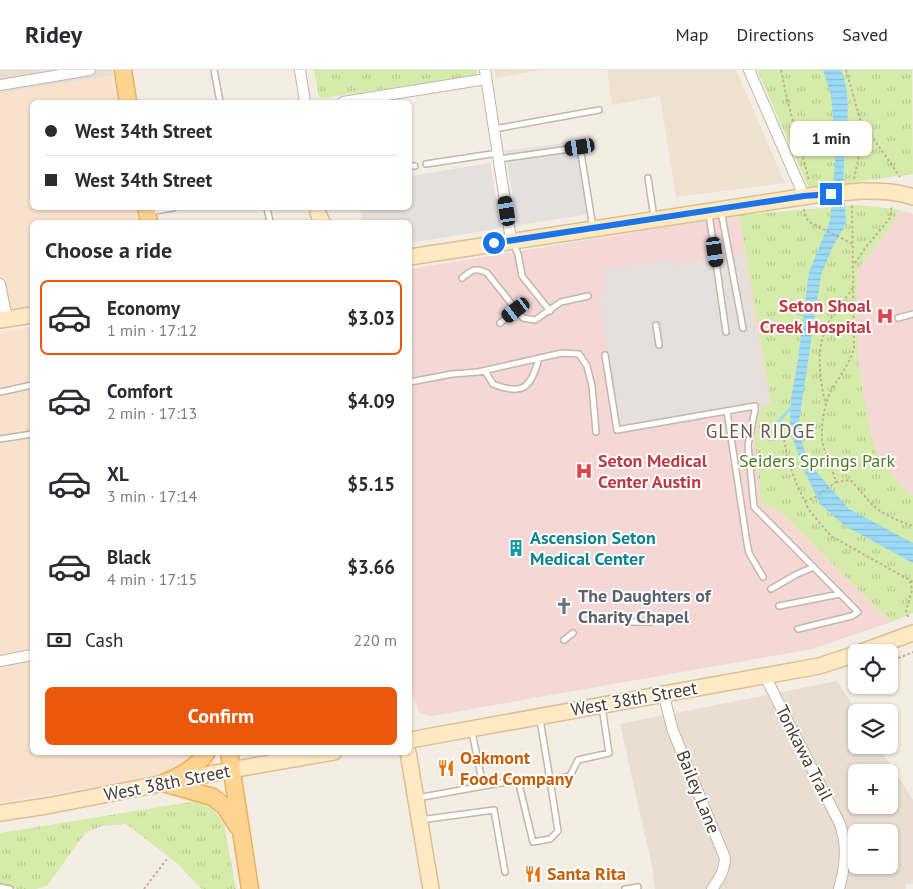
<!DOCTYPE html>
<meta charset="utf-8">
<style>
:root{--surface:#fff;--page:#f7f7f7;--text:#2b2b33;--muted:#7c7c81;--line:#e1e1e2;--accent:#ea580c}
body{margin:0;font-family:"PT Sans",sans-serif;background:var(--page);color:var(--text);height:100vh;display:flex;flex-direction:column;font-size:19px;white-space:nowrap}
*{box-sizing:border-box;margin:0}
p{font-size:16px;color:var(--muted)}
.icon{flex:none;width:28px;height:28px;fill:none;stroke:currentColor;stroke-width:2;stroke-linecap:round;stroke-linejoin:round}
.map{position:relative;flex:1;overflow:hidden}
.details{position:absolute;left:30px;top:150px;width:382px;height:535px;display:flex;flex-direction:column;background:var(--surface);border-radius:8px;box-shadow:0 1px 4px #0004}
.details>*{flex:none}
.top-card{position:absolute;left:30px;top:30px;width:382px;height:110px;border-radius:8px;box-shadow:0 1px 4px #0004;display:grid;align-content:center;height:110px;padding:0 15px;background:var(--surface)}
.buttons{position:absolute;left:848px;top:574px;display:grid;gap:10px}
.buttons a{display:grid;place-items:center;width:50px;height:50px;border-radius:8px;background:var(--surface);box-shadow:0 1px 4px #0004;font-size:25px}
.end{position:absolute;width:22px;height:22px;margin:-11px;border:6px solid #1a73e8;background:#fff;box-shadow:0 0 0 2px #fff}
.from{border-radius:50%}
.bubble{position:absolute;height:35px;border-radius:8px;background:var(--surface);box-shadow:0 1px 4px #0004;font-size:16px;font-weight:700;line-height:35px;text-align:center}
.car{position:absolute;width:15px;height:30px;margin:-15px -8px;border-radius:6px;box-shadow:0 0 4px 1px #0007;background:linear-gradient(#222 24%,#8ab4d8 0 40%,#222 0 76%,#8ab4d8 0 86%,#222 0)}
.top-card b{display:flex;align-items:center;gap:18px;height:48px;font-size:19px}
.top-card b+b{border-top:1px solid var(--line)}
.top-card i{width:12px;height:12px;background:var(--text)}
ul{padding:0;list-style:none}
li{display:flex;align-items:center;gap:15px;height:75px;margin:0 10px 8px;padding:0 5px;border:2px solid transparent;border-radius:8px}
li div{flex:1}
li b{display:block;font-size:19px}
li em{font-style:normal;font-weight:700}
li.active{border-color:var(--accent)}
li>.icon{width:45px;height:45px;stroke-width:1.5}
h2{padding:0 15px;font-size:22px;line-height:60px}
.pay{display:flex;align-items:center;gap:12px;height:55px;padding:0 15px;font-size:19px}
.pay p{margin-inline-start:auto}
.primary-button{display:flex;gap:10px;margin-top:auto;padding:10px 15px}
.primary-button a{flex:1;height:58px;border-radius:8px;background:var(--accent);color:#fff;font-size:20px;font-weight:700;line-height:58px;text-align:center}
header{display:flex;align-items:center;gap:30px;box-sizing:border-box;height:70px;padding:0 25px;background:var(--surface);border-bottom:1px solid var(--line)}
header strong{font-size:24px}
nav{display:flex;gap:28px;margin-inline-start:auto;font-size:18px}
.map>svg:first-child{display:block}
.residential{fill:#e8ded2;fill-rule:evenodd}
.commercial{fill:#f8e1cd}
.education{fill:#eee1cd}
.medical{fill:#f5d7d6}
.grass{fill:url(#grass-tufts)}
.parking{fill:#e4e0dd}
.water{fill:url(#water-rules)}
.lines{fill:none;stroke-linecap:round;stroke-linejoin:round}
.stream{stroke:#9bdbf6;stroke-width:3}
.lane-casing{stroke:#c3b7a9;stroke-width:8}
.street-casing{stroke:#c3b7a9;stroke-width:12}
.secondary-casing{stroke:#dbbf92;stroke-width:18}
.primary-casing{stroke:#edb059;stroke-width:19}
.path{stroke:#c3ae96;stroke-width:2;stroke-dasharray:2.5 2.5;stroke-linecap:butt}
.lane{stroke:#fff;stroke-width:5}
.street{stroke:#fff;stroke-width:10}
.secondary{stroke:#ffeac3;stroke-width:15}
.primary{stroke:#ffd392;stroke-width:16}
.secondary-bridge-casing{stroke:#dbbf92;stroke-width:18;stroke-linecap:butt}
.secondary-bridge{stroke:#ffeac3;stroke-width:15}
.route{stroke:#1a73e8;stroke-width:6}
.labels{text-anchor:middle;stroke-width:4;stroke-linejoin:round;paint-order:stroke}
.health-label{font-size:18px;font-weight:bold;fill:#be3a42;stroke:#fff;text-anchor:end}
.park-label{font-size:18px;fill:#4f7c22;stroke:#fff}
.culture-label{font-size:18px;font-weight:bold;fill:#0d838f;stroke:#fff;text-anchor:start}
.worship-label{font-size:18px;font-weight:bold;fill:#5b616d;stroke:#fff;text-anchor:start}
.street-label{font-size:18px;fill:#463d33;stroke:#fff}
.food-label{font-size:18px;font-weight:bold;fill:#c56008;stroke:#fff;text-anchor:start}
.neighbourhood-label{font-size:19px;letter-spacing:1px;fill:#6a594a;stroke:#fff}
</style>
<header>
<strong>Ridey</strong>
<nav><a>Map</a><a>Directions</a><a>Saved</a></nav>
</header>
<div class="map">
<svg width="913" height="819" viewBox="0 0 913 819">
<defs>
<pattern id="grass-tufts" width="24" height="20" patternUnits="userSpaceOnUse" patternTransform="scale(1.25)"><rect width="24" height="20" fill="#d5eba9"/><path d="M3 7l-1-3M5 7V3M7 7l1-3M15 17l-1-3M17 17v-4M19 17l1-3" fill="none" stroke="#b8ca92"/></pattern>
<pattern id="water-rules" width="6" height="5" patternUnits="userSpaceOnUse" patternTransform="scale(1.25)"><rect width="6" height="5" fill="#9bdbf6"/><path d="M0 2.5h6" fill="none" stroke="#87bdd3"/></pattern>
</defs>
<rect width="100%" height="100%" fill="#f4ede4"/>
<path class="residential" d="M0,0H112L113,6L0,23Z
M837,611L857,642L856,675H878L913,730V813L905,815L906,819H655L652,796L620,654ZM856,702H889V735H856ZM856,762H889V795H856Z"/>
<path class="commercial" d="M113,6L118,32H32V138H135L137,152H32V241L0,246V23Z
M32,258V682L214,683L216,696L0,733V263Z"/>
<path class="education" d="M494,0H542L496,8Z
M607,0H736L785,113L676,127L660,26L612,35Z"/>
<path class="medical" d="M900,140L913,144V426L897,410L877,386L869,353L858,291L857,200L887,162Z
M739,145L771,333L761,433L782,443L891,552L812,579L432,646L419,643L410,614V199Z"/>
<path class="grass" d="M314,0H477L476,6L323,28L319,27Z
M757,0H912L913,104L819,117L808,116Z
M859,135L900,140L887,162L857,200L858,291L869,353L877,385L897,410L913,426V543L891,552L782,443L761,433L755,369L761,337L771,333L739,145Z
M197,731L209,734L224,754L236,819H202L178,794L126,754L102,756L85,763L47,816L36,819H17L0,814V763Z"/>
<path class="parking" d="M579,71L590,144L518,155L505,81Z
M490,93L501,158L410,173V152H362L360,138H410V106Z
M743,184L769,334L621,358L599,223L607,221L602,200L674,189L675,196Z"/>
<path class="water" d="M823,0H841C853,27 846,64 844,93C843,112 845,132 846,152L843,159L833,176L821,205L799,352L803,377L813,398L849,439L913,473V493L845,456L820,434L803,398L790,360L791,329L798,290L809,202L830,151L836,82L831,25Z"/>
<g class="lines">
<path class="stream" d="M779,351L792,337"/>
<g class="lane-casing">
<path id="lane" d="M214,0L220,32
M494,59L599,40
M580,77L593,158
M499,89L583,77
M426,94L498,83
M410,96H415
M648,108L654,148
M267,138L270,152
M721,141L743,258
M149,142L173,138
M709,144L726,262
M513,173L518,184L522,206L550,241
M462,208C472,200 475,197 487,203L523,248L535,250L561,232L588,226
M898,248L913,244
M500,253L517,240
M656,255L659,275
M605,285L617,360L755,336V340L748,375L754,437L858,542L852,546L798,559
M485,301L493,314C523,326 531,318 539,288
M410,312L452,304L478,302L562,283L579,284L587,296L592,316L596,362
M0,322L32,315
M727,341L747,473L749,483L763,507
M0,369L32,364
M771,519L797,504L814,497
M779,536L840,524
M625,552H650
M564,570L573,563
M540,649L550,710
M472,662L483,716L518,710L533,772L550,769L558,761L550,710L570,706L578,690L609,683L602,637
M417,728L483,716
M420,750L494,740L505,802
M0,817L10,819
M625,819L638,817"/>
</g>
<g class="street-casing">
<path id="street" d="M300,0L305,32
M485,0L511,170
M749,0L804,126
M0,15L90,0
M343,32L486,9
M0,214L7,249
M0,591L32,585
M765,606L840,754C848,777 845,797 839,819
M663,623L673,661L725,788C725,800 719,810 712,819"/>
</g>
<g class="secondary-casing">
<path id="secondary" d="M862,121C880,121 896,121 913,127
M318,143L322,152
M410,187L815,125
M0,250L32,245
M861,582L913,563
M410,670L819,596L856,584
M408,682L431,819
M0,743L47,736L231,700L334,682"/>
</g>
<g class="primary-casing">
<path id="primary" d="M123,0L128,32
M146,138L149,152
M229,682L250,819
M163,713L213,727L225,737L237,756
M163,713C180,706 196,698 207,682"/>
</g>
<path class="path" d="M781,0C788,38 800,74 809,111
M846,0L864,63L854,109
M862,52L900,107
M804,139L806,148L809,152L853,174
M855,193L866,177L890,148L892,135
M826,336C820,311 816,284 825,260C831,245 844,231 853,218
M782,355L787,388L797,415L809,440L831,466L913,512
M836,412L850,410C859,418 866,429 874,436C885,446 900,451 913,456
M805,431L814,428L836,412C833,399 822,379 822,368C821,353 825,332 832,319C842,303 848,296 854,278L852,133
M908,547L906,541L912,520L910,511
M889,592L913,582
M144,819L167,789"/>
<use href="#lane" class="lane"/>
<use href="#street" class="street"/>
<use href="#secondary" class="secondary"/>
<use href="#primary" class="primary"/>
<g class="secondary-bridge-casing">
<path id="secondary-bridge" d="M815,125L862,121"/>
</g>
<use href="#secondary-bridge" class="secondary-bridge"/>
</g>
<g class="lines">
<path class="route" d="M494,173L804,126L831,124"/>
</g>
<defs>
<g id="hospital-bare" transform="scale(1.35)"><path d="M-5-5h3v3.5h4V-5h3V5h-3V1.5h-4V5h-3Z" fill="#e0444e" stroke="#fff" stroke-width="2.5" paint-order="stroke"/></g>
<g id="building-bare" transform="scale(1.35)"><path d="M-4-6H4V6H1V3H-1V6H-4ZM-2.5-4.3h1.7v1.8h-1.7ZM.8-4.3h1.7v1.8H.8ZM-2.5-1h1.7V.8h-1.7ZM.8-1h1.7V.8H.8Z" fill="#0f9aa8" stroke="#fff" stroke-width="2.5" paint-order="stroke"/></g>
<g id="church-bare" transform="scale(1.35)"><path d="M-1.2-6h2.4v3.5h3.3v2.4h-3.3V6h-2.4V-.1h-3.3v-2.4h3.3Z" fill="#6b7280" stroke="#fff" stroke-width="2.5" paint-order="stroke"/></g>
<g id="restaurant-bare" transform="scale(1.35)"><path d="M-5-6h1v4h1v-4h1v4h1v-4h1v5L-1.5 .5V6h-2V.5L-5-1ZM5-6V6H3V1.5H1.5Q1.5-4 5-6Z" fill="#e8710a" stroke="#fff" stroke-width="2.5" paint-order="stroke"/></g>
</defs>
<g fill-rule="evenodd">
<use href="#hospital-bare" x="885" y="246"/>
<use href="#hospital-bare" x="584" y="401"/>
<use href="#building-bare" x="516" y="478"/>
<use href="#church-bare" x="564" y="536"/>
<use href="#restaurant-bare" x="446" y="698"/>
<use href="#restaurant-bare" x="533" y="804"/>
</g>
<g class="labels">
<g class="health-label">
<text x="871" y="242">Seton Shoal<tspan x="871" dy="21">Creek Hospital</tspan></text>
<text x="598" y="397" text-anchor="start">Seton Medical<tspan x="598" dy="21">Center Austin</tspan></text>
</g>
<g class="park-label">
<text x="817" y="397">Seiders Springs Park</text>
</g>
<g class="culture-label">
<text x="530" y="474">Ascension Seton<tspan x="530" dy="21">Medical Center</tspan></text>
</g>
<g class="worship-label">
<text x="578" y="532">The Daughters of<tspan x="578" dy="21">Charity Chapel</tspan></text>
</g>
<g class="street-label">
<text transform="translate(634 629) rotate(-10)" y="6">West 38th Street</text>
<text transform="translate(804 683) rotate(63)" y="6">Tonkawa Trail</text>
<text transform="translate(167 713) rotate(-11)" y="6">West 38th Street</text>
<text transform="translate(698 722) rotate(68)" y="6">Bailey Lane</text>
</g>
<g class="food-label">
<text x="460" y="694">Oakmont<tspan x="460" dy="21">Food Company</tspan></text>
<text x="547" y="810">Santa Rita</text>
</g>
<g class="neighbourhood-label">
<text x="761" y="368">GLEN RIDGE</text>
</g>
</g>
</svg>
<div class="buttons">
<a><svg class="icon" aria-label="locate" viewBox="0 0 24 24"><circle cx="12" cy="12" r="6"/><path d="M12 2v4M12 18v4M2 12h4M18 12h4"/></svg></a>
<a><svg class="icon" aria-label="layers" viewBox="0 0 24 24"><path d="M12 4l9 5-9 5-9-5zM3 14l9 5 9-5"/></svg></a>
<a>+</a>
<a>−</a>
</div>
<i class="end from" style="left:494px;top:173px"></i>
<i class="end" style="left:831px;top:124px"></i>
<div class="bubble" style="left:790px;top:51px;width:82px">1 min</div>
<i class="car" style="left:580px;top:77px;rotate:261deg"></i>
<i class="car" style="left:507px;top:141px;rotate:351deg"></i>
<i class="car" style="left:715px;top:182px;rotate:172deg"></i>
<i class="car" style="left:516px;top:240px;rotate:233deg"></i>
<div class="top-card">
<b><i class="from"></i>West 34th Street</b>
<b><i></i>West 34th Street</b>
</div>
<section class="details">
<h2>Choose a ride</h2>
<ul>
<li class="active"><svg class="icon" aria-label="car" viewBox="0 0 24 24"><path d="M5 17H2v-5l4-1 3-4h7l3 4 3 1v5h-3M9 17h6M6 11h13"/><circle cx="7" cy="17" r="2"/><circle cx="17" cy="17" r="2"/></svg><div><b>Economy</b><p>1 min · 17:12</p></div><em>$3.03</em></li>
<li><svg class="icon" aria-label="car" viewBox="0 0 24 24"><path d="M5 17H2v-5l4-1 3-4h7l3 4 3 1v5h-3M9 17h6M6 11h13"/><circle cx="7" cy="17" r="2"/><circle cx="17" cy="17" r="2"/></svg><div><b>Comfort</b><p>2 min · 17:13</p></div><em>$4.09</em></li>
<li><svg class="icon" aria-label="car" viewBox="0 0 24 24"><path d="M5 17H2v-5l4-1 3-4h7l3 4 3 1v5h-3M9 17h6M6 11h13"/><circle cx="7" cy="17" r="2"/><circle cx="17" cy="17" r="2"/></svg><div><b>XL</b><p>3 min · 17:14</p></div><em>$5.15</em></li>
<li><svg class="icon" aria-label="car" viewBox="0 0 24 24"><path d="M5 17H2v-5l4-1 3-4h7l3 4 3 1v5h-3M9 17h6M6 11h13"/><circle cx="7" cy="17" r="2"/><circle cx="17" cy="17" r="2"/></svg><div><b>Black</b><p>4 min · 17:15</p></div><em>$3.66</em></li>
</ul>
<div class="pay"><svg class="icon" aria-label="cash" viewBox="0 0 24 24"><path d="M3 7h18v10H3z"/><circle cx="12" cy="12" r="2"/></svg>Cash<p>220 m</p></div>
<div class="primary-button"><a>Confirm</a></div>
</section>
</div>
